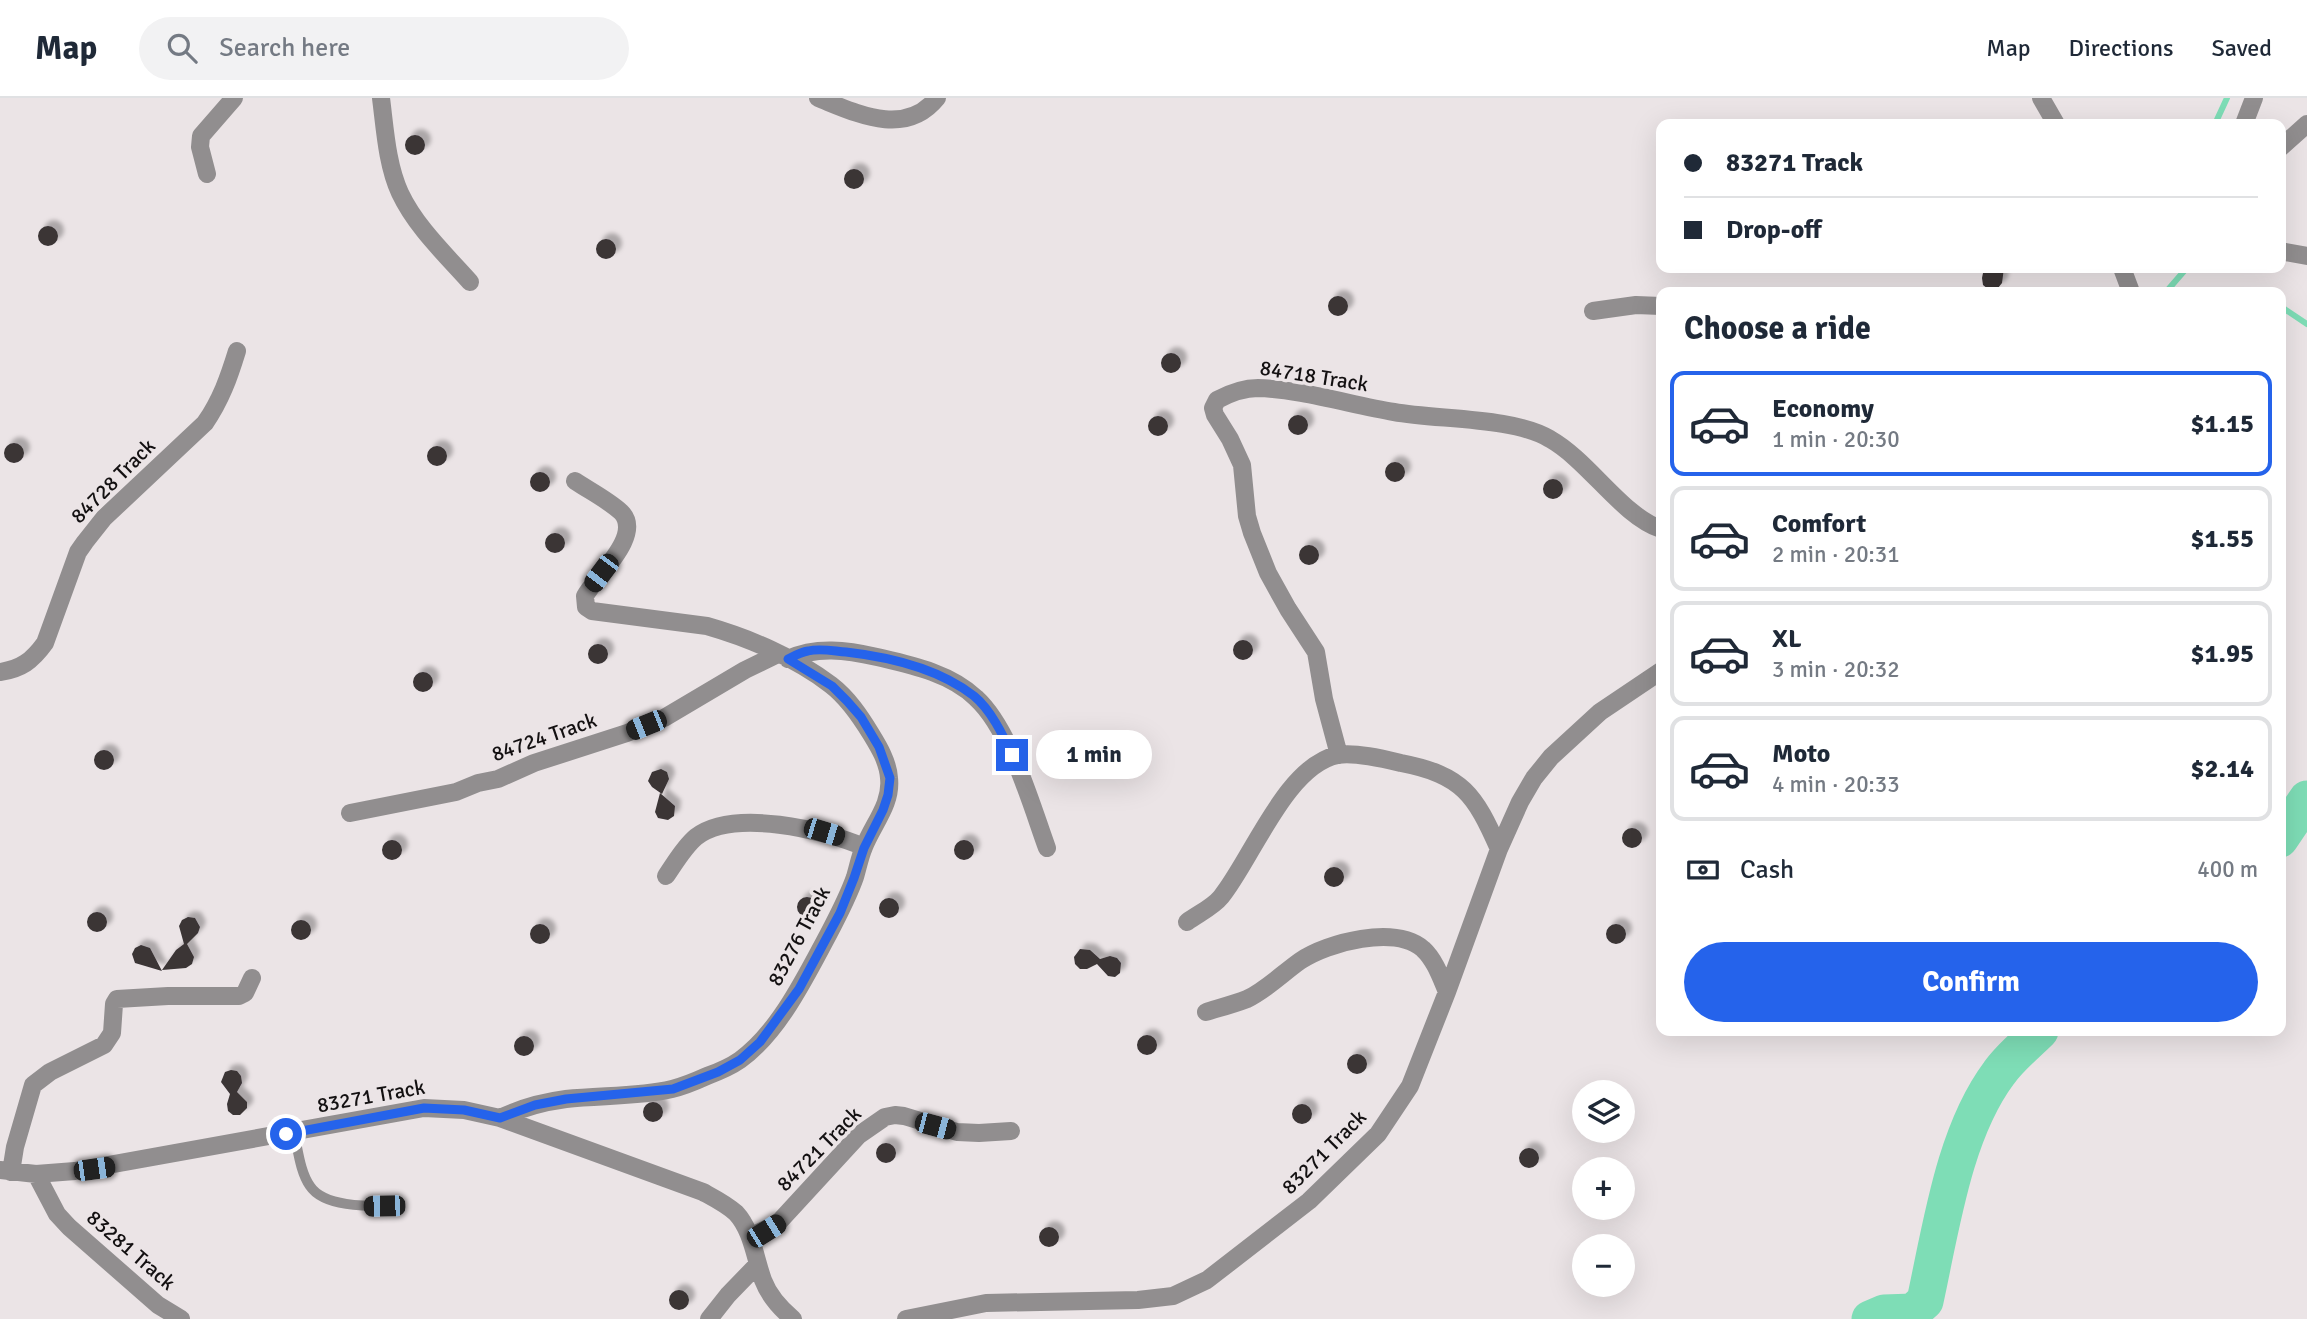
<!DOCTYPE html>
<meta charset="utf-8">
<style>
:root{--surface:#fff;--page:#f2f2f3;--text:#1f2937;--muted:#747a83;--line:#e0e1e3;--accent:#2563eb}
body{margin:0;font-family:Signika,sans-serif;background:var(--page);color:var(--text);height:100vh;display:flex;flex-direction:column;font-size:26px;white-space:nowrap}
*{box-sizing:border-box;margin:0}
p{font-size:23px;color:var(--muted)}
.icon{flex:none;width:38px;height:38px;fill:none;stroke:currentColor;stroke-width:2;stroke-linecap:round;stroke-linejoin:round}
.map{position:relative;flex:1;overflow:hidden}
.side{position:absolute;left:1656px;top:189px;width:630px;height:749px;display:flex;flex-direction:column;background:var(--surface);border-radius:14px;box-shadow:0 7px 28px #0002}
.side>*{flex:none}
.hud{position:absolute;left:1656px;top:21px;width:630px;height:154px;border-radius:14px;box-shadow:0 7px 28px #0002;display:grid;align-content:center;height:154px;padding:0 28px;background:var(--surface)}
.tools{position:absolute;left:1572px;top:982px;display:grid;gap:14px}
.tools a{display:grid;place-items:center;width:63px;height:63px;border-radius:50%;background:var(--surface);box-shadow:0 7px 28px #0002;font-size:35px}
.end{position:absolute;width:32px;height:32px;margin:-16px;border:9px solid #2563eb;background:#fff;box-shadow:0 0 0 4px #fff}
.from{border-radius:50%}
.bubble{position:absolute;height:49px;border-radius:24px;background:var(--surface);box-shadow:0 7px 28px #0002;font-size:23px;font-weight:700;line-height:49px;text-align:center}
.car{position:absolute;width:21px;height:42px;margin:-21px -10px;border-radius:9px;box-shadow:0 0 5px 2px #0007;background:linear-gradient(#222 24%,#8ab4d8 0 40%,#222 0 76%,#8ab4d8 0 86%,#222 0)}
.hud b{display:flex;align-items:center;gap:24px;height:66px;font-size:26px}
.hud b+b{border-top:2px solid var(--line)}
.hud i{width:18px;height:18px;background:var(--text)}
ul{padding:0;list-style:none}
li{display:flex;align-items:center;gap:21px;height:105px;margin:0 14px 10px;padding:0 14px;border:4px solid var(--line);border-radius:14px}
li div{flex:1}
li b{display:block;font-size:26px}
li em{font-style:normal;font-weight:700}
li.active{border-color:var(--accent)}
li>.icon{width:63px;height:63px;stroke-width:1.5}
h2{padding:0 28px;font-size:32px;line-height:84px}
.pay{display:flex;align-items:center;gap:18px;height:77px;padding:0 28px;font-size:26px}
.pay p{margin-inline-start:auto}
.button{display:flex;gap:14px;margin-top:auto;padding:14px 28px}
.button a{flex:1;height:80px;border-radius:42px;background:var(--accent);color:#fff;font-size:28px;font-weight:700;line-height:80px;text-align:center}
header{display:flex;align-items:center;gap:42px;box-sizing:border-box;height:98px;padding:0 35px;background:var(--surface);border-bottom:2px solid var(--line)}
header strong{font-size:33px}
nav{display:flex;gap:38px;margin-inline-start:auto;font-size:24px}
.search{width:490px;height:63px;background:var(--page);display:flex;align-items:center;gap:18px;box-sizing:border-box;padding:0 24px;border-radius:38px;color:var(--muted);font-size:26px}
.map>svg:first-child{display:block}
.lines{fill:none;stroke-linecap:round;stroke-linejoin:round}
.stream{stroke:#7eddb6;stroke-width:6}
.river{stroke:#7eddb6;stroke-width:37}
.building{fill:#3a3436;filter:url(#shadow)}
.lane{stroke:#918e8f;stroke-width:10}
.street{stroke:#918e8f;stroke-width:18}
.route{stroke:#2563eb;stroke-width:9}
.labels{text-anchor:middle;stroke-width:7;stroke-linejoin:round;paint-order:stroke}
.street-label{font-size:21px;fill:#131011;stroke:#ebe4e6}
</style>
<header>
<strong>Map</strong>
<div class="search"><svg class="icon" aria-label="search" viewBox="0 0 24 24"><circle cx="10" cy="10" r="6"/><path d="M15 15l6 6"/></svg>Search here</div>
<nav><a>Map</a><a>Directions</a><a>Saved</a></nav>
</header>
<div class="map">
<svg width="2307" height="1221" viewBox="0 0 2307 1221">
<defs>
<filter id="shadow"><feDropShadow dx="6" dy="-6" stdDeviation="2" flood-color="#0004"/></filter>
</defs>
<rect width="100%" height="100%" fill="#ebe4e6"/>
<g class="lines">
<path class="stream" d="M2215,26L2227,0
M2166,194L2185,172L2184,170
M2237,194L2239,192L2260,194
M2280,208L2307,226"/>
<path class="river" d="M2280,741L2307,701
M1870,1221L1884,1215L1913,1214L1925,1203C1941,1130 1954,1035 1999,975C2010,959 2027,946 2040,933"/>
</g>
<path class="building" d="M405 47a10 10 0 1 1 20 0a10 10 0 1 1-20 0Z
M844 81a10 10 0 1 1 20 0a10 10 0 1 1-20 0Z
M38 138a10 10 0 1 1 20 0a10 10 0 1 1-20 0Z
M596 151a10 10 0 1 1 20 0a10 10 0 1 1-20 0Z
M1984,170H2004L2002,185L1998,190L1988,191L1983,187L1982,180Z
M1328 208a10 10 0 1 1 20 0a10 10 0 1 1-20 0Z
M1161 265a10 10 0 1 1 20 0a10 10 0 1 1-20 0Z
M1288 327a10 10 0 1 1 20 0a10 10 0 1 1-20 0Z
M1148 328a10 10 0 1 1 20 0a10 10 0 1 1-20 0Z
M4 355a10 10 0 1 1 20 0a10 10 0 1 1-20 0Z
M427 358a10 10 0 1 1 20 0a10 10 0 1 1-20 0Z
M1385 374a10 10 0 1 1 20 0a10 10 0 1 1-20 0Z
M530 384a10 10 0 1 1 20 0a10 10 0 1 1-20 0Z
M1543 391a10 10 0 1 1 20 0a10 10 0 1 1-20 0Z
M545 445a10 10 0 1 1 20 0a10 10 0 1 1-20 0Z
M1299 457a10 10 0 1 1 20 0a10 10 0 1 1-20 0Z
M1233 552a10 10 0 1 1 20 0a10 10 0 1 1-20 0Z
M588 556a10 10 0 1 1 20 0a10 10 0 1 1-20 0Z
M413 584a10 10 0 1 1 20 0a10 10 0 1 1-20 0Z
M94 662a10 10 0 1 1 20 0a10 10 0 1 1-20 0Z
M661,671L667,674L669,681L662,696L652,689L648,683L652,674Z
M660,695L675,708L674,718L668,722L658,720L655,714Z
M1622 740a10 10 0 1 1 20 0a10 10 0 1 1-20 0Z
M382 752a10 10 0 1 1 20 0a10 10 0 1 1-20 0Z
M954 752a10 10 0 1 1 20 0a10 10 0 1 1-20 0Z
M1324 779a10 10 0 1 1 20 0a10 10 0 1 1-20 0Z
M797 809a10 10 0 1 1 20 0a10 10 0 1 1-20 0Z
M879 810a10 10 0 1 1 20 0a10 10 0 1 1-20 0Z
M87 824a10 10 0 1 1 20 0a10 10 0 1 1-20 0Z
M188,819L195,820L200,829L198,835L187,846L194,859L192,866L186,870L162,872L176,852L184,846L179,828L182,822Z
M291 832a10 10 0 1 1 20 0a10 10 0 1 1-20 0Z
M1606 836a10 10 0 1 1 20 0a10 10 0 1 1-20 0Z
M530 836a10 10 0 1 1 20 0a10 10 0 1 1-20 0Z
M141,847L150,850L162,873L135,865L132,856L135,850Z
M1080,851L1090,852L1100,861L1110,858L1117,860L1121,865L1120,875L1115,879L1108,878L1097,866L1087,871H1080L1075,866L1074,859Z
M1137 947a10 10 0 1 1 20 0a10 10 0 1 1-20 0Z
M514 948a10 10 0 1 1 20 0a10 10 0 1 1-20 0Z
M1347 966a10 10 0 1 1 20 0a10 10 0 1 1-20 0Z
M231,972L237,973L241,978L242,985L237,994L247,1004V1010L240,1017H233L228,1013L227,1006L230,996L221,984L225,974Z
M643 1014a10 10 0 1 1 20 0a10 10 0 1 1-20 0Z
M1292 1016a10 10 0 1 1 20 0a10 10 0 1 1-20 0Z
M876 1055a10 10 0 1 1 20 0a10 10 0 1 1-20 0Z
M1519 1060a10 10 0 1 1 20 0a10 10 0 1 1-20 0Z
M1039 1139a10 10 0 1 1 20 0a10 10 0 1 1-20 0Z
M669 1202a10 10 0 1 1 20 0a10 10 0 1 1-20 0Z"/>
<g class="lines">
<path class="lane" d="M294,1035C298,1051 300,1074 310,1088C325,1111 375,1108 399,1108"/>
<path class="street" d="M381,0C385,31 387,67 400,95C416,129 446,157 470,184
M818,0C856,15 905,40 937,0
M2041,0L2056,26
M2244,26L2254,0
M2280,50L2307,26
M207,76L200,49L201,38L234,0
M2280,153L2307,158
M2122,170L2131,194
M1593,213L1636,207L1661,208
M788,561C816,548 847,552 877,559C911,567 950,575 976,600C1010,631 1031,706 1047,750
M0,574C21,571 32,563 45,545L78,454L85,444L104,420L205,325C221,302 229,279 237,253
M1339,657L1324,601L1316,554L1288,511L1268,475L1252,435L1247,418L1242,367L1230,341L1215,317L1213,310L1217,302C1230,295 1244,290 1258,290C1299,291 1352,307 1394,314C1438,322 1514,319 1550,341C1589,363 1622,418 1661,431
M350,715L456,694L478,685L498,681L534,665L627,635L664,620L745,572L778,556
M666,778C675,765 684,749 696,739C734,710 824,732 864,749
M1187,824C1198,816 1213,809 1221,799C1252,761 1286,667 1338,657C1355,654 1384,661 1401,665C1463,677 1475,697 1499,751
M1206,914C1219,910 1234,906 1247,901C1266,892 1283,875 1300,863C1328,844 1395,827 1423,851C1435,862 1441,880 1447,894
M500,1020C521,1010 543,1004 566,1001C601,997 638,999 672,991C684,988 696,983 707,978C718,974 730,969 740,962C779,934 806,878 828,837C838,818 848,799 855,779C858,769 860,758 864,749C873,726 892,706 889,680C888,664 879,649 871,636C860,618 848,600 831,587C796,560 749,540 707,528L592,513L586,509L585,498C596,478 644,437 621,414C608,402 590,393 575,383
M0,1072L36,1076L75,1073L424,1010L464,1012L500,1020L703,1094C714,1100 726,1106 736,1115C752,1132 755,1160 763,1182C769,1198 780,1210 793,1221
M11,1074L15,1049L33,987L50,974L104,947L112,935L114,906L117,901L168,898H239L245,895L252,880
M36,1076L57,1116L69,1129L158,1207L181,1221
M750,1139L778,1125L859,1037L885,1019L895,1017L904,1018L957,1034L979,1035L1011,1033
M709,1221L728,1197L758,1166
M906,1221L986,1205L1138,1202L1173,1198L1207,1182L1309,1103L1378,1036L1410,988L1447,894L1499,751L1520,704L1534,680L1551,659L1600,614L1661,573"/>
</g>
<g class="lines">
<path class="route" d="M286,1036L424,1010L464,1012L500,1020L535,1007L566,1001L673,991L718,974L740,962L760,944L799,891L840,815L854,780L864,750L883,712L888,697L890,680L879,649L861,619L847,603L832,588L788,561C794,558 801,554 808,553C820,550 833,553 846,554C890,559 938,570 974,598C991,612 1003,637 1012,657"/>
</g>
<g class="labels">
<g class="street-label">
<text transform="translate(1314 278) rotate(9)" y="7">84718 Track</text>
<text transform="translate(113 383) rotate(-45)" y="7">84728 Track</text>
<text transform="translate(544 639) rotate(-19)" y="7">84724 Track</text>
<text transform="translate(799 838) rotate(-62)" y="7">83276 Track</text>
<text transform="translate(371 998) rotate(-10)" y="7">83271 Track</text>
<text transform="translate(819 1051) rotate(-45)" y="7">84721 Track</text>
<text transform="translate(1324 1054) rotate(-45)" y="7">83271 Track</text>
<text transform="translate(131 1152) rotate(41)" y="7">83281 Track</text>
</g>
</g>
</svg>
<div class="tools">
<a><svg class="icon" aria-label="layers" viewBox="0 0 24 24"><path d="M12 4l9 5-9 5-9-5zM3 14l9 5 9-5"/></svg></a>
<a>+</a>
<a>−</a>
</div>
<i class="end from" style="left:286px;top:1036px"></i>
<i class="end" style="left:1012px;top:657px"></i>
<div class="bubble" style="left:1036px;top:632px;width:116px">1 min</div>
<i class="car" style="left:601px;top:475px;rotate:217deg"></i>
<i class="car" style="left:646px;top:627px;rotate:248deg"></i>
<i class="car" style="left:824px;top:734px;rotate:107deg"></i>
<i class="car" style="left:935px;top:1028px;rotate:105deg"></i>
<i class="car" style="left:94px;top:1071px;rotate:82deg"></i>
<i class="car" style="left:384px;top:1108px;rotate:269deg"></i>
<i class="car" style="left:766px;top:1133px;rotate:58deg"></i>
<div class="hud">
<b><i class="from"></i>83271 Track</b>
<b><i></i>Drop-off</b>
</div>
<section class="side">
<h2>Choose a ride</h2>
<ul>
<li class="active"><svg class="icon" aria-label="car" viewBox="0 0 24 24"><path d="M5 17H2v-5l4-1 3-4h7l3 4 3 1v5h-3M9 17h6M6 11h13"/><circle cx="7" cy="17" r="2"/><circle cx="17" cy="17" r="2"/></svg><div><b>Economy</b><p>1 min · 20:30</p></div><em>$1.15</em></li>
<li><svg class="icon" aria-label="car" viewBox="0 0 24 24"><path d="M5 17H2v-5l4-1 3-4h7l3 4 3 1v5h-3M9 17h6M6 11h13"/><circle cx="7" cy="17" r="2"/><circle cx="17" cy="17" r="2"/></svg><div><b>Comfort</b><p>2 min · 20:31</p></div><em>$1.55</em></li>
<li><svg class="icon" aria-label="car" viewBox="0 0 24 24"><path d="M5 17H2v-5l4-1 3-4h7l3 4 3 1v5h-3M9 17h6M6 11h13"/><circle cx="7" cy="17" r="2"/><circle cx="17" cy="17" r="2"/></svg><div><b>XL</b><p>3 min · 20:32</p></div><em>$1.95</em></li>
<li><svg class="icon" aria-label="car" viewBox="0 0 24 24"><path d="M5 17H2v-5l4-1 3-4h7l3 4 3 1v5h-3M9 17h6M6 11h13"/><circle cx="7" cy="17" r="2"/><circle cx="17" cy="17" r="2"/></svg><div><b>Moto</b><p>4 min · 20:33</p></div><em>$2.14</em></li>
</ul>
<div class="pay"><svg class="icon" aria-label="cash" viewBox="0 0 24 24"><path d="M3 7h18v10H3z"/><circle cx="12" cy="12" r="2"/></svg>Cash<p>400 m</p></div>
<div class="button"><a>Confirm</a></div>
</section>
</div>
